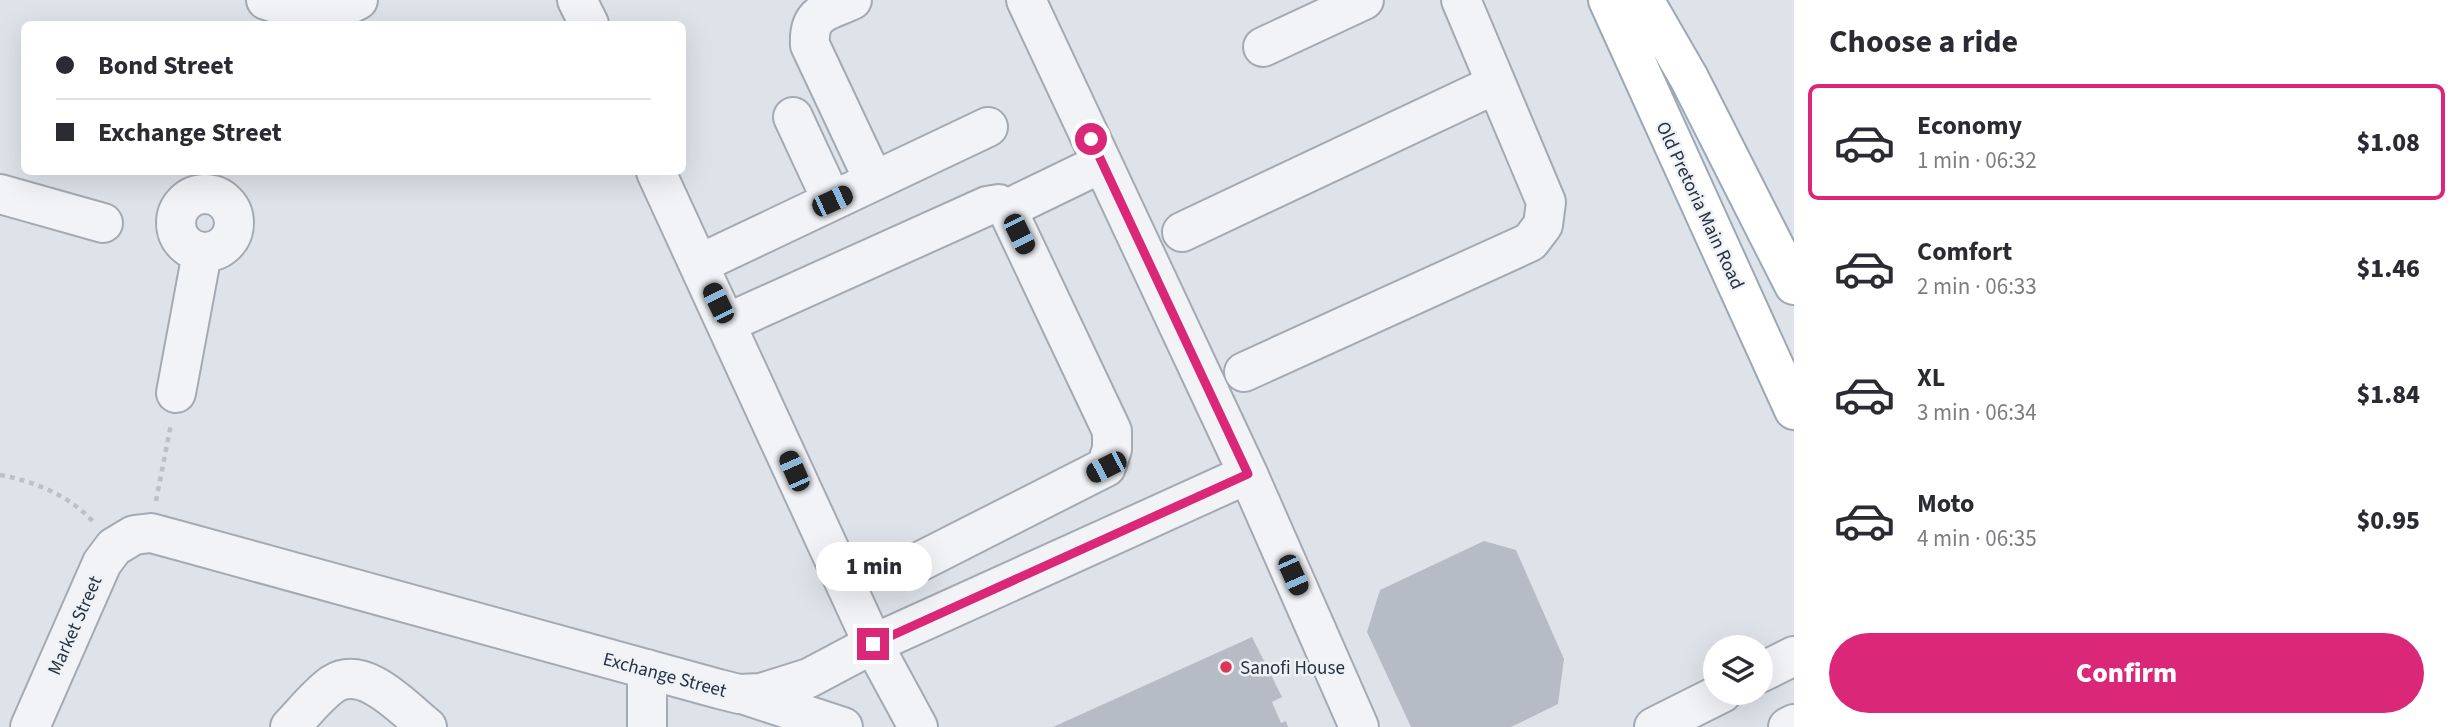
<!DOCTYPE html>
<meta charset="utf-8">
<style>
:root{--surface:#fff;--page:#f2f2f3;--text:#2b2b33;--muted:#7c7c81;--line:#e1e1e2;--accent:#db2777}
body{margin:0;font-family:"Source Sans 3",sans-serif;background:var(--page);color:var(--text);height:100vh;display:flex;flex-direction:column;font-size:26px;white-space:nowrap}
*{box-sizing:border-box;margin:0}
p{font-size:23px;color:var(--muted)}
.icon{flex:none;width:38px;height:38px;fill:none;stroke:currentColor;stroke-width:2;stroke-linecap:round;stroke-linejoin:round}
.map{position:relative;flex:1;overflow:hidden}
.details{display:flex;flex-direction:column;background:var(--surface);width:665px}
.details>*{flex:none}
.banner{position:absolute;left:21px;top:21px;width:665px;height:154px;border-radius:10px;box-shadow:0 7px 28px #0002;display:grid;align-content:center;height:154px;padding:0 35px;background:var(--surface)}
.tools{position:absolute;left:1703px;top:635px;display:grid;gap:14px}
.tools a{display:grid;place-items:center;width:70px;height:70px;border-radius:50%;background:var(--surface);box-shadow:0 7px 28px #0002;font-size:35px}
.end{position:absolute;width:32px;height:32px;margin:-16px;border:9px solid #db2777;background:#fff;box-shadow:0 0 0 4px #fff}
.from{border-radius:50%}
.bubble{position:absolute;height:49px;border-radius:24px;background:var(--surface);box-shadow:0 7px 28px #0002;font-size:23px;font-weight:800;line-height:49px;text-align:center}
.car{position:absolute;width:21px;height:42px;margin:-21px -10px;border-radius:9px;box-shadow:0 0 5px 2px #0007;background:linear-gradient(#222 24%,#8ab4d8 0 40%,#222 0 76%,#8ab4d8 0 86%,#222 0)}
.banner b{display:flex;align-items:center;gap:24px;height:66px;font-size:26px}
.banner b+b{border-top:2px solid var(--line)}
.banner i{width:18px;height:18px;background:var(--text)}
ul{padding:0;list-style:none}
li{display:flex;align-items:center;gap:21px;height:116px;margin:0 14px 10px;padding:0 21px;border:4px solid transparent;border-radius:10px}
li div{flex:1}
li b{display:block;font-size:26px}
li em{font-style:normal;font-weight:800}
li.active{border-color:var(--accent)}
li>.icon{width:63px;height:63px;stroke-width:1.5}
h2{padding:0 35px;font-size:32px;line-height:84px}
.button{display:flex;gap:14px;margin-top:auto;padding:14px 35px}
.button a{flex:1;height:80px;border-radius:42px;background:var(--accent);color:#fff;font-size:28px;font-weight:800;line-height:80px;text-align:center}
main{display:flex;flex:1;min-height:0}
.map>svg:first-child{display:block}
.building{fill:#b5bcc6}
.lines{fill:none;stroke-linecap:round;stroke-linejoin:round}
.minor-casing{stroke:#a3aab3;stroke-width:42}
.major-casing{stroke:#9ca8b6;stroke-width:42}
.path{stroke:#bcc1c8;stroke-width:4.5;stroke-dasharray:5 5;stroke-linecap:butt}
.minor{stroke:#f1f3f7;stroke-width:38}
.major{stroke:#fff;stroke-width:38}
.route{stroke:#db2777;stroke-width:9}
.poi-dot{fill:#da3857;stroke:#eef2f6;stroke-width:2.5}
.labels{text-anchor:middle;stroke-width:5;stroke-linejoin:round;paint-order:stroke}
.street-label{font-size:19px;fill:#263141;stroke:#eef2f6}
.poi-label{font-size:19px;fill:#263141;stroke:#eef2f6;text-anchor:start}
</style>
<main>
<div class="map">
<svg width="1794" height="727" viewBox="0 0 1794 727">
<rect width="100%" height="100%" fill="#dee3e9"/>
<path class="building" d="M1484,541L1516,550L1564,659L1558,704L1511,727H1411L1367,632L1380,590Z
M1252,637L1282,697L1272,702L1281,723L1286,721L1288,727H1053Z"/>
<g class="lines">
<g class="minor-casing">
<path id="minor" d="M266,0L321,18
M577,0L589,24
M852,0C826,12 808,12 810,45L874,181
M1026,0L1248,474L1359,727
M310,24L358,0
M1263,47L1364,0
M793,117L832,201
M656,172L873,644L918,727
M176 223a29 29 0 1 1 58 0a29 29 0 1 1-58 0Z
M0,194L103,223
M1007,209L1102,163
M1182,232L1496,84
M699,264L988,127
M727,323L987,206L999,204L1007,209L1112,431V449L1106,467L921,561
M1244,372L1530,242L1543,225L1546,202L1461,0
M176,393L202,253
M1760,673L1794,656
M745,695L843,727
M30,727L102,563L114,547L134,535L151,533L177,540L719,689L739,694L761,693L809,678L873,644L1248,474
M290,727C303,714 317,695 333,684C365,664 404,709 427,727
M647,727V669
M1654,727L1722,693
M1788,727L1794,724"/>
</g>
<g class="major-casing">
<path id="major" d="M1608,0L1794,410
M1644,0L1689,78L1794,285"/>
</g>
<path class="path" d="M0,475C34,481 71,496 94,523
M156,501L171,424"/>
<use href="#minor" class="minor"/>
<use href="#major" class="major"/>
</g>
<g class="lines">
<path class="route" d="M873,644L1248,474L1091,139"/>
</g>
<circle class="poi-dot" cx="1226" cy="667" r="7"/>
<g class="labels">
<g class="street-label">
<text transform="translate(1701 205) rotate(65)" y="7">Old Pretoria Main Road</text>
<text transform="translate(74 625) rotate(-66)" y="7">Market Street</text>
<text transform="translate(665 674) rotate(15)" y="7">Exchange Street</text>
</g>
<g class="poi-label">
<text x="1240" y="674">Sanofi House</text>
</g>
</g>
</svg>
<div class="tools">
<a><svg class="icon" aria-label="layers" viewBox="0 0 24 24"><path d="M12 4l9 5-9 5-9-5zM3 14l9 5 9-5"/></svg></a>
</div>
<i class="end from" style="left:1091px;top:139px"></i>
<i class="end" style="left:873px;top:644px"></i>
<div class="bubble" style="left:816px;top:542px;width:116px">1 min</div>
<i class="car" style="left:832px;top:201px;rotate:65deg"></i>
<i class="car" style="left:1019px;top:234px;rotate:154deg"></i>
<i class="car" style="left:718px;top:303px;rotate:334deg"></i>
<i class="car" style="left:1106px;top:467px;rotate:243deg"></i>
<i class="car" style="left:794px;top:471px;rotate:336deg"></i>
<i class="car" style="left:1293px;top:575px;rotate:156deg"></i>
<div class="banner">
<b><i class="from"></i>Bond Street</b>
<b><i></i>Exchange Street</b>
</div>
</div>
<section class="details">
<h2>Choose a ride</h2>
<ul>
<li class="active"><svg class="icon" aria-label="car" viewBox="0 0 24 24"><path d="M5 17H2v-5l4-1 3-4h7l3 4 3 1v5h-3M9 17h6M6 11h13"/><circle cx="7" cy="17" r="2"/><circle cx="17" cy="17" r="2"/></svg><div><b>Economy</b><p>1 min · 06:32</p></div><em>$1.08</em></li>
<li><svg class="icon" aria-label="car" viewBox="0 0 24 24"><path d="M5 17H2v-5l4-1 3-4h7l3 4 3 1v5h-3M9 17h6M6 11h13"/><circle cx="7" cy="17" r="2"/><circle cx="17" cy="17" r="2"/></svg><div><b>Comfort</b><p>2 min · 06:33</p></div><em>$1.46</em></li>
<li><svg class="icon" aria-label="car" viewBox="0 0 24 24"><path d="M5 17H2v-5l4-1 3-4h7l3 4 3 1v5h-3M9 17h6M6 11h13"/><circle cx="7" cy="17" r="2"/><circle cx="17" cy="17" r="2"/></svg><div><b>XL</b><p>3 min · 06:34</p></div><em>$1.84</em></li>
<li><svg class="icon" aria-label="car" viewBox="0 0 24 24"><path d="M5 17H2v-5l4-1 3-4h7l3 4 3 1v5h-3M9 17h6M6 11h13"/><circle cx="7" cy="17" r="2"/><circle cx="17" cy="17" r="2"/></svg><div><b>Moto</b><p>4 min · 06:35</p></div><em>$0.95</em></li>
</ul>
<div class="button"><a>Confirm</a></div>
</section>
</main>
